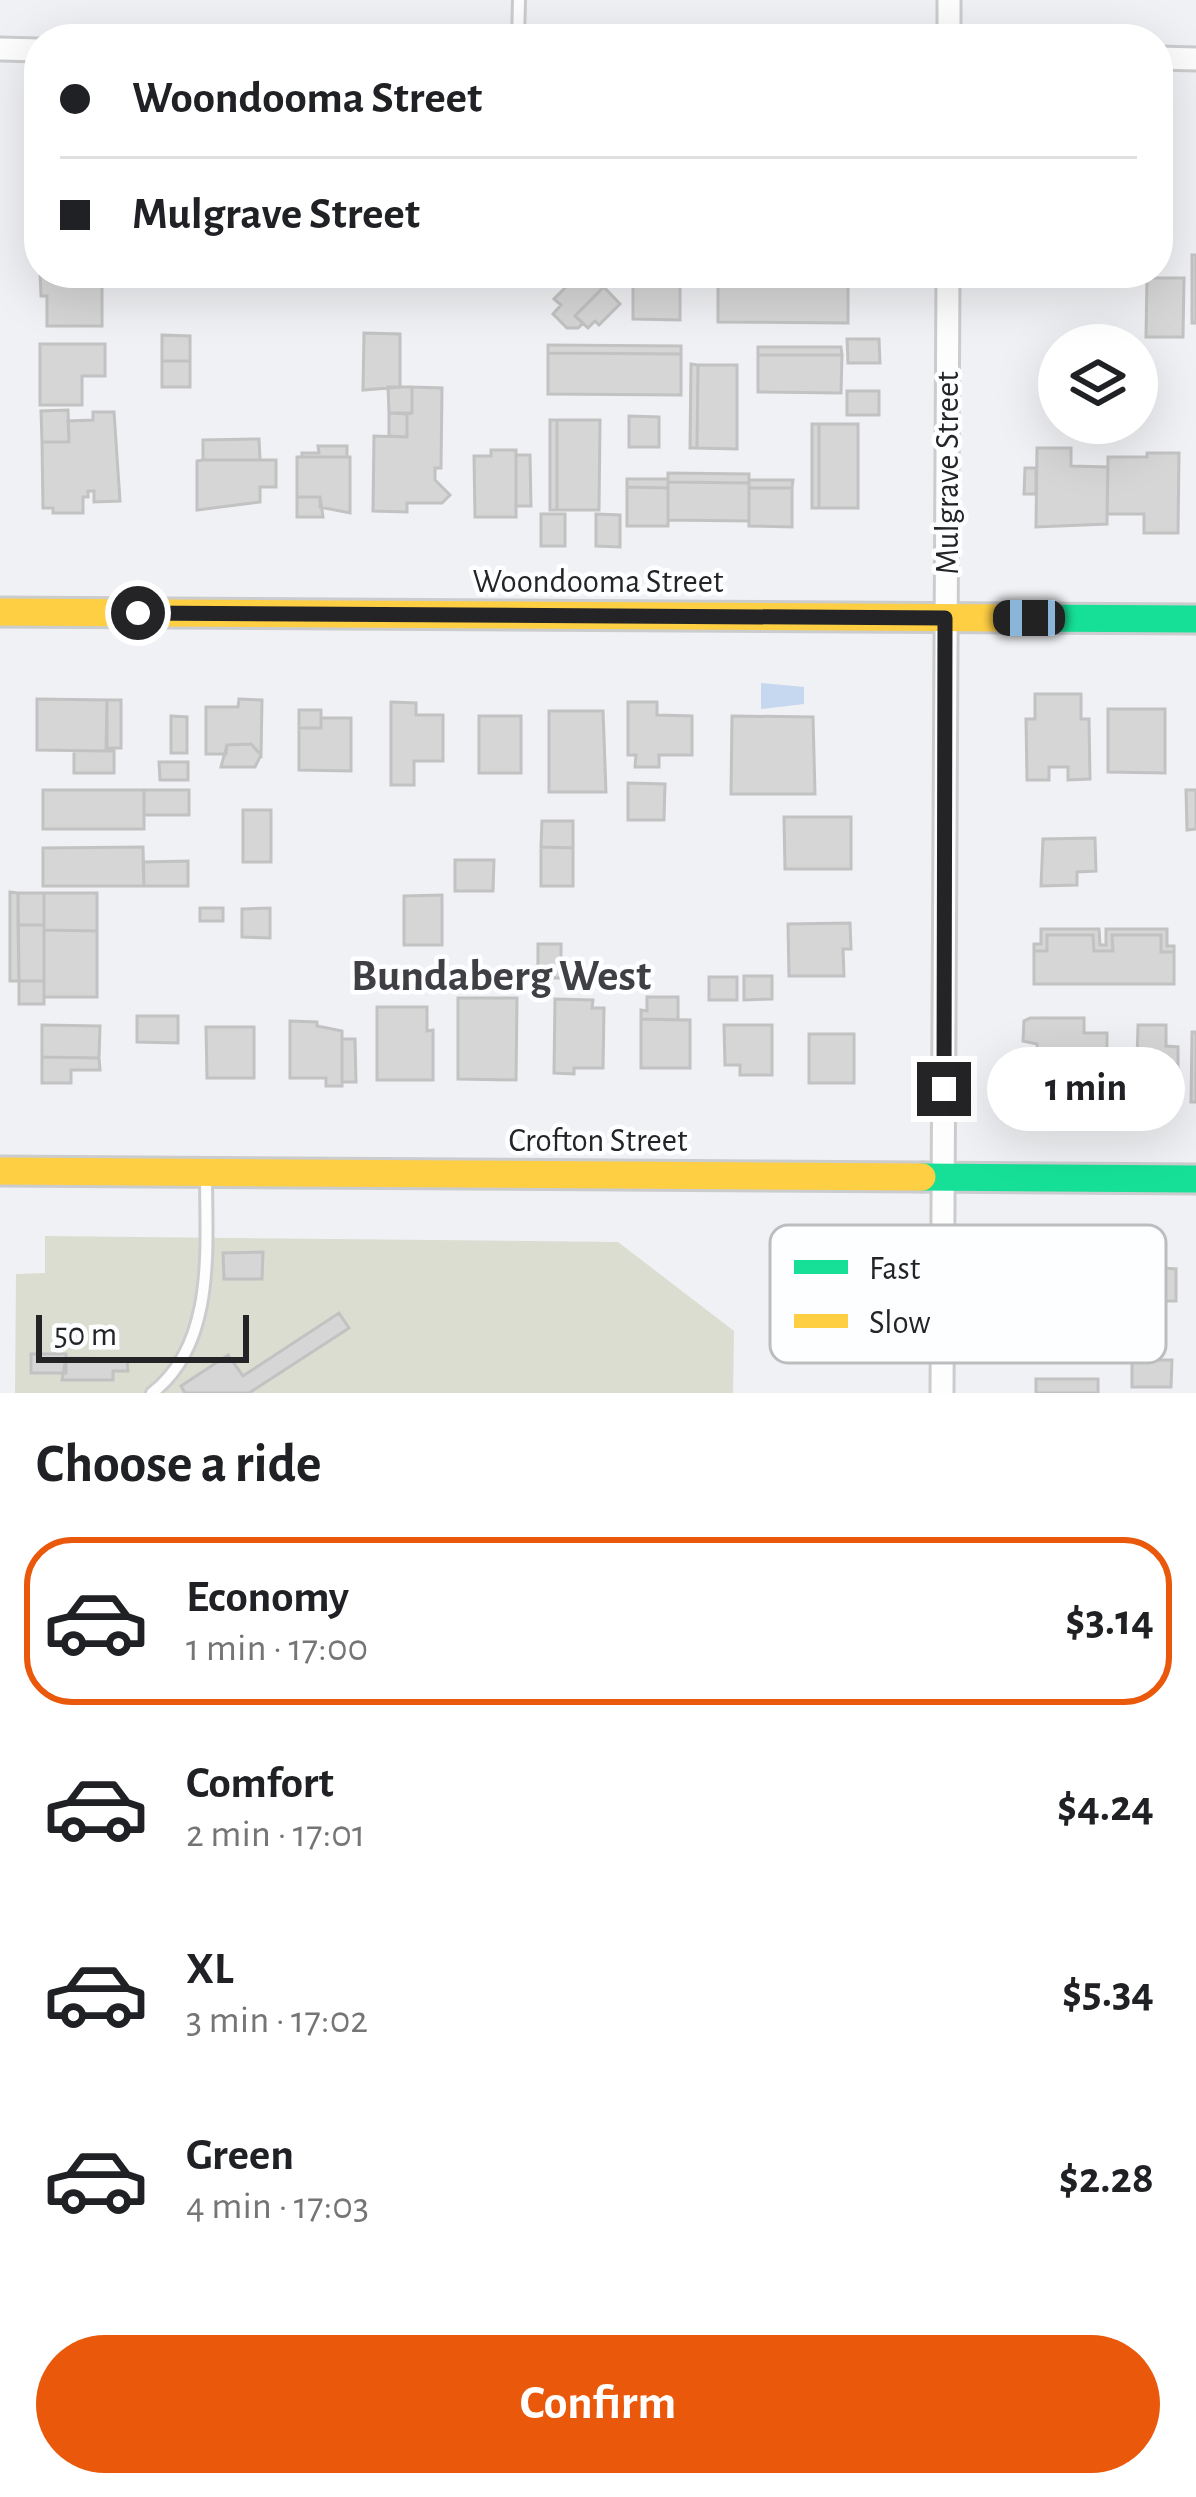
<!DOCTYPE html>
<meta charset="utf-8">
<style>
:root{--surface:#fff;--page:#f6f6f6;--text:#202124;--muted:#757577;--line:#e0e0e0;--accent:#ea580c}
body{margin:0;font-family:"Alegreya Sans",sans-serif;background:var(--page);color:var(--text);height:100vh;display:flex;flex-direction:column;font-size:45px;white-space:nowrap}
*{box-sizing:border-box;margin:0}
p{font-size:39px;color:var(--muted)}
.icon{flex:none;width:66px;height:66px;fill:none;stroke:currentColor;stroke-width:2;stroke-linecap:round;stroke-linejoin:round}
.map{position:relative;height:1393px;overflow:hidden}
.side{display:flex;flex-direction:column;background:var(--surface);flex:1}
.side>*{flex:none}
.hud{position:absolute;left:24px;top:24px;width:1149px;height:264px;border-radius:48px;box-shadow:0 12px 48px #0002;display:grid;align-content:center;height:264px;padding:0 36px;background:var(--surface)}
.buttons{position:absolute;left:1038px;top:324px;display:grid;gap:24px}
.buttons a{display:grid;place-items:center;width:120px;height:120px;border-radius:50%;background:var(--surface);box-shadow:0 12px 48px #0002;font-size:60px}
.scale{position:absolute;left:36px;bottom:30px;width:213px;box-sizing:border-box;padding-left:12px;border:6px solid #242426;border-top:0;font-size:33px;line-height:42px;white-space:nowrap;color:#242426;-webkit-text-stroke:9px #fdfeff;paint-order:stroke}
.end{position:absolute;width:54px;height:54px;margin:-27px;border:15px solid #242426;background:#fff;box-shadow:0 0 0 6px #fff}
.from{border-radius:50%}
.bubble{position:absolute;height:84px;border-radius:42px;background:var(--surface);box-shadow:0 12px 48px #0002;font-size:39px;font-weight:700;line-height:84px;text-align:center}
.car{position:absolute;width:36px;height:72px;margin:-36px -18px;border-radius:15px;box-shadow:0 0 9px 3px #0007;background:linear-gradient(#222 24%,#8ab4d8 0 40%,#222 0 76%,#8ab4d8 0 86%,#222 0)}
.hud b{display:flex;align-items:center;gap:42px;height:114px;font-size:45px}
.hud b+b{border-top:3px solid var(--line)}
.hud i{width:30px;height:30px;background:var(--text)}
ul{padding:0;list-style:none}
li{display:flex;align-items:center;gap:36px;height:168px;margin:0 24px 18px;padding:0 12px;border:6px solid transparent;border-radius:48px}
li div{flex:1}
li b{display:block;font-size:45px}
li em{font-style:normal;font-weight:700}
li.on{border-color:var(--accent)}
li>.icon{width:108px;height:108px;stroke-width:1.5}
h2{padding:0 36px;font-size:54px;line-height:144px}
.button{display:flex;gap:24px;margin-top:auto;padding:24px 36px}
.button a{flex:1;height:138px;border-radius:72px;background:var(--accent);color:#fff;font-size:48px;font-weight:700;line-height:138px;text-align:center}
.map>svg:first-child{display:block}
.green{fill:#dbddd1}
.water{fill:#c6d8f0}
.building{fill:#d6d6d6;stroke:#c2c2c2;stroke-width:3}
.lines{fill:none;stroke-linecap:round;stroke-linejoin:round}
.lane-casing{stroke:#cbccce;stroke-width:16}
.street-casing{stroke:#cbccce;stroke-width:27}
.fast-casing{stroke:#cbccce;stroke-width:33}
.slow-casing{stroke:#cbccce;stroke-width:33}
.lane{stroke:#fdfdfd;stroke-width:10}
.street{stroke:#fdfdfd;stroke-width:21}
.fast{stroke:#16e098;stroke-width:27}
.slow{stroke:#ffcf43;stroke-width:27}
.route{stroke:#242426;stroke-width:15}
.labels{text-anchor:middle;stroke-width:9;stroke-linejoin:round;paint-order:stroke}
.street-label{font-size:33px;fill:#242426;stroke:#fdfeff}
.district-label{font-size:45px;font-weight:bold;fill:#404044;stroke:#fdfeff}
.key{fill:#fdfeff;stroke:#bcbdbe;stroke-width:3}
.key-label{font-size:33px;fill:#242426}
</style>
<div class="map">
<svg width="1196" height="1393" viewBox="0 0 1196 1393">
<rect width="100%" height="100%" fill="#f0f1f4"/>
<path class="green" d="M45,1236L618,1242L734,1331L733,1393H15L16,1274L45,1273Z"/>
<path class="water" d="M761,683L804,687V704L761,709Z"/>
<path class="building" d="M1192,255H1196V323H1192Z
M40,273H102V326H47V296H41Z
M416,273H444L443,282H416Z
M580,273H617L575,316L583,323L578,328H567L553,314L561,305L554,299Z
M633,273H680V320L633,319Z
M718,274L848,275V323L718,322Z
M1147,278H1184L1183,337H1146Z
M604,287L620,304L599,325L595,321L588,328L575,316Z
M364,333L400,334V387L363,390Z
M162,335L190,336V361H162Z
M847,339H879L880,363H848Z
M40,344H105V376H82V405H40Z
M548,345L681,346V354L548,353Z
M758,347H841L842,355H758Z
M548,353L681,354V395L548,394Z
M758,355H842L841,393L758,392Z
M1051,357H1059V414H1051Z
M162,361H190V387H162Z
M691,364L698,365L697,448H690Z
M698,365H737V449L697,448Z
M388,387H412V413H389Z
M412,387L442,388L441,468H435V480L450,495L442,503H407V512L373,511L374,436L407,437V414L412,413Z
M847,391H879V415H847Z
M68,410L69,442H42L41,411Z
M93,412H114L120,501L94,502V491H88V497H83V513H53V508H43L42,442H69L68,421L93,420Z
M389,413L407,414V437L389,436Z
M629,416L659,417V447H629Z
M550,420H557V510H550Z
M557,420H600L599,510H557Z
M812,424H819V508H812Z
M819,424H858V508H819Z
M259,439L260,460H203V440Z
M318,446H347V457H302V453H319Z
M1037,448H1071V466L1108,467L1107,524L1036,527Z
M491,450H516V517H475L474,456H491Z
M1147,453H1179L1178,533H1144V514H1107L1108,457H1147Z
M516,455H530L531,506H516Z
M297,457H350V513L320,507V497H297Z
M203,460H276V487H260V502L197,510V461Z
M1025,468H1036V494H1024Z
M668,473L749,474V483L668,482Z
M627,479H668V488L627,487Z
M749,480H793L792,488H749Z
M668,482L749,483V521L668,520Z
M627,487L668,488V526H627Z
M749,488H792V527L749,526Z
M297,497H320L323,517H297Z
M541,514H565V546H541Z
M596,514L620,515V547L596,546Z
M1035,694H1081V719H1089L1090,779L1068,780V767H1049V780H1027L1026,719H1035Z
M37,699L107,700L106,751L37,750Z
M239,699L262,700L261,755L251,744L227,745L226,754H206V707H238Z
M107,700H121V748H107Z
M391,702L416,703V715H443V761H414V785H391Z
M628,702H657V715L692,716V755H659V767H635L636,755H628Z
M1108,709H1165V773L1108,772Z
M299,710H321V728H299Z
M549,711H603L606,792H549Z
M171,716L187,717V753H171Z
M479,716H521V773H479Z
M732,716L813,717L815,794H731Z
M321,718H351V771L299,770V728H321Z
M251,744L261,755L255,767H221L227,745Z
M74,751H114V773H74Z
M159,762H188V780H160Z
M628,783L665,784L664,820H628Z
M43,790H144V829H43Z
M144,790H189V815H144Z
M1186,790H1196V829L1187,830Z
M243,810H271V862H243Z
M784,817H851V869H785Z
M542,821H573V848L541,847Z
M1095,838L1096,871L1077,872V885L1041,886L1043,839Z
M143,847L144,886H43V848Z
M541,847L573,848V886H541Z
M455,860H494L493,891H455Z
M188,861V886H144L143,862Z
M10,892L18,893L19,981H10Z
M18,893H44V925H18Z
M44,893H97V931L44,930Z
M442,895V945H404V896Z
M200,908H223V921H200Z
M270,908V938L242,937V909Z
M850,923L851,949H843L844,976H789L788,924Z
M18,925H44V981H19Z
M1041,929H1099L1100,945H1106V929H1167V946H1174V952H1161V935H1112L1113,951H1094L1093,935H1047V951H1034V944H1041Z
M44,930L97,931V997H44Z
M1047,935H1093L1094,951H1113L1112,935H1161V952H1174V984H1034V951H1047Z
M538,944H561V978H538Z
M744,976H772V999L744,1000Z
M709,977H737V1000H709Z
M19,981H44V1004H19Z
M647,997H678V1020L641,1019V1010L647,1011Z
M458,998H517L516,1080L458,1079Z
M555,999L593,1000L592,1008H604L603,1068H574V1074L554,1073Z
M377,1007H427V1031L433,1030V1080H377Z
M137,1016H178V1043L137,1042Z
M1030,1018H1084V1033H1107V1053L1116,1054V1086H1099V1099L1023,1095L1024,1075L1037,1071V1044L1023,1041L1024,1021Z
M641,1019L690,1020V1068H641Z
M290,1021L317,1022V1026L342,1031V1086H326V1078H290Z
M42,1025L100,1026L99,1058L42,1057Z
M724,1025H772V1075H740V1065H725Z
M1138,1025H1166V1046L1178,1047V1100L1174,1105H1154L1152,1094H1136Z
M206,1027H254V1078H207Z
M1192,1032H1196V1102H1191Z
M809,1034H854V1083H809Z
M342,1039H355L356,1082H342Z
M42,1057L99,1058L100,1070H71V1083H42Z
M263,1252L262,1279H224L223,1253Z
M1163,1268L1176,1269V1301H1163Z
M339,1313L349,1328L249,1393H185L181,1386L228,1355L243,1376Z
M31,1354H66V1373H31Z
M66,1358L127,1359L128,1371H113V1380H62Z
M1132,1360H1172L1171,1387H1132Z
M1036,1379H1098V1393H1036Z"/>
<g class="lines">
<g class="lane-casing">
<path id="lane" d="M518,39L519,0
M152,1393C216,1344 206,1247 206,1176"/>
</g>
<g class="street-casing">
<path id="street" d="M949,39V0
M0,49L39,50
M1158,58L1196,59
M942,1393L948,273"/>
</g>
<g class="fast-casing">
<path id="fast" d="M1022,618L1196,619
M922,1177L1196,1179"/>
</g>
<g class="slow-casing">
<path id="slow" d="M0,612L1022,618
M0,1171L922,1177"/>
</g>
<use href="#lane" class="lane"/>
<use href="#street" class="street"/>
<use href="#fast" class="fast"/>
<use href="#slow" class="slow"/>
</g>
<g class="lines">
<path class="route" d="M138,613L945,618L944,1089"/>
</g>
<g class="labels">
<g class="street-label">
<text transform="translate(946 473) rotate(-90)" y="12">Mulgrave Street</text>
<text x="598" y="592">Woondooma Street</text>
<text x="598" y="1151">Crofton Street</text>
</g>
<g class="district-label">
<text x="501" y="990">Bundaberg West</text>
</g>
</g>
<rect x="770" y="1225" width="396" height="138" rx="18" class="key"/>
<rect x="794" y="1260" width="54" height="14" fill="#16e098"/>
<rect x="794" y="1314" width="54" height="14" fill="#ffcf43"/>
<g class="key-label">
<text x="869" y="1279">Fast</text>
<text x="869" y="1333">Slow</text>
</g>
</svg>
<div class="buttons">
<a><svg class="icon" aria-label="layers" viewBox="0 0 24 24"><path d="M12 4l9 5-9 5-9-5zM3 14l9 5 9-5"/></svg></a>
</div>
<div class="scale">50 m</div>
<i class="end from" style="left:138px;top:613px"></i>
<i class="end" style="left:944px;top:1089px"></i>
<div class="bubble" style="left:987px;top:1047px;width:198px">1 min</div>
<i class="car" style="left:1029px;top:618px;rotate:270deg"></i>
<div class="hud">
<b><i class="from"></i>Woondooma Street</b>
<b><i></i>Mulgrave Street</b>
</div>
</div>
<section class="side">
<h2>Choose a ride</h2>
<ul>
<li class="on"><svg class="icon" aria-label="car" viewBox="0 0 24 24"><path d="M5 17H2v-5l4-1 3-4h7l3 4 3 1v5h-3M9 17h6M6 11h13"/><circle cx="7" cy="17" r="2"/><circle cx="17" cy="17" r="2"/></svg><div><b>Economy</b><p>1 min · 17:00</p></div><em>$3.14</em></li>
<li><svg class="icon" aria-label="car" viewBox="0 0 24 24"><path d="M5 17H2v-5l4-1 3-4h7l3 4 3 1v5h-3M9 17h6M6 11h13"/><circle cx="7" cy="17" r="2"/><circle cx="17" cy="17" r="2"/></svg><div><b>Comfort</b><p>2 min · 17:01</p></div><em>$4.24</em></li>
<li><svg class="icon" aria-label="car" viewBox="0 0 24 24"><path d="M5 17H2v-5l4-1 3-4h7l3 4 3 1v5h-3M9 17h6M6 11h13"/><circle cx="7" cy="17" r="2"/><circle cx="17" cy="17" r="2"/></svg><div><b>XL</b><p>3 min · 17:02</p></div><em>$5.34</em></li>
<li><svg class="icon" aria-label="car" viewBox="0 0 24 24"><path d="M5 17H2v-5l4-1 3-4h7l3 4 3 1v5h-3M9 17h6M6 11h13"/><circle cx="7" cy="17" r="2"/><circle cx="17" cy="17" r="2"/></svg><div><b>Green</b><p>4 min · 17:03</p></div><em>$2.28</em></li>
</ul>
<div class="button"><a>Confirm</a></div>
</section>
